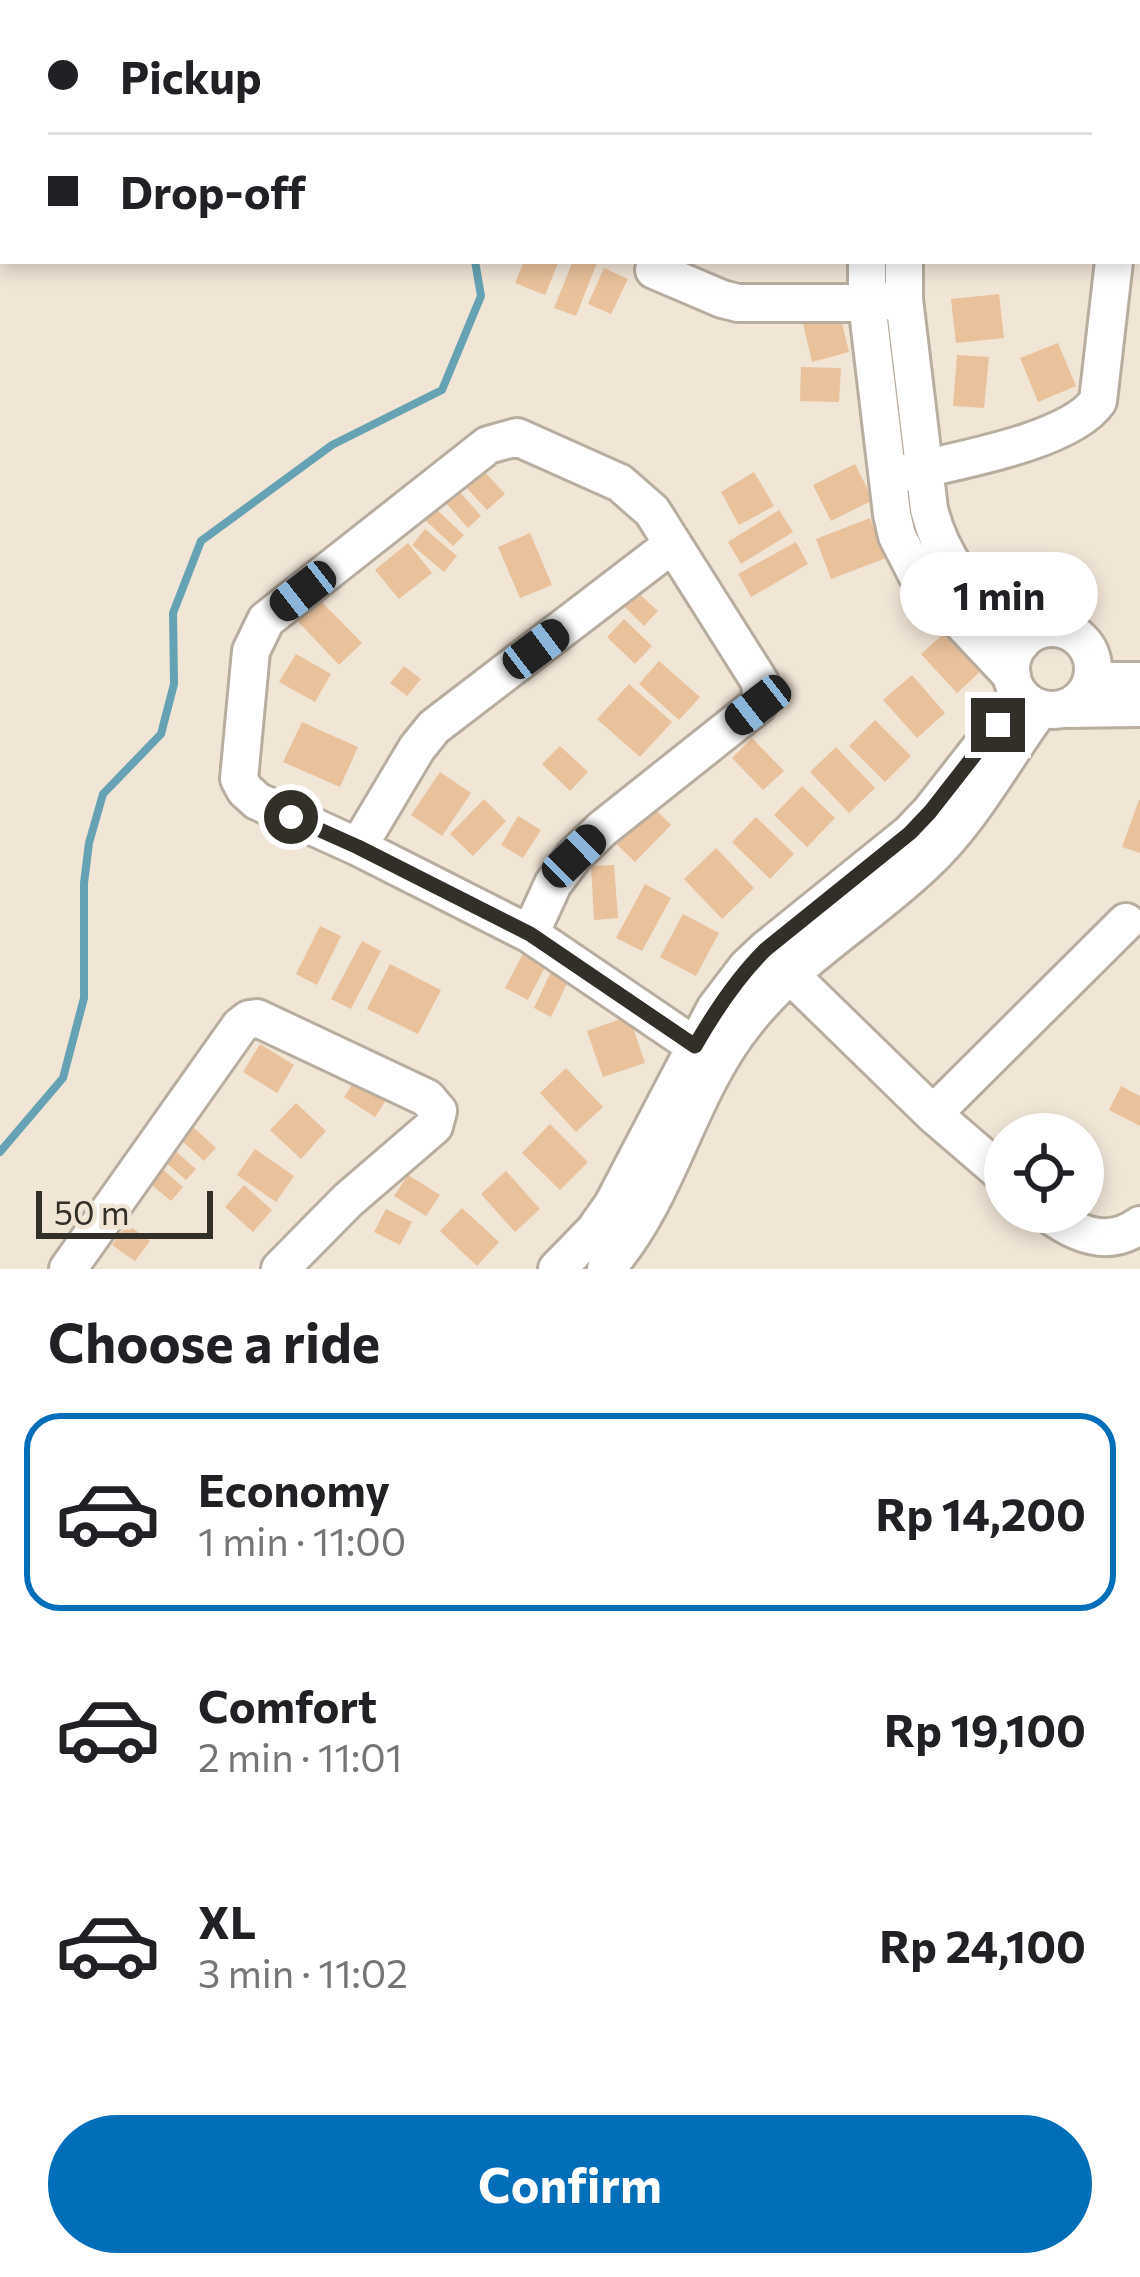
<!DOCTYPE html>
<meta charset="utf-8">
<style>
:root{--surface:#fff;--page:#f6f6f6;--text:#202124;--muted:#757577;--line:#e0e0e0;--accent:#006eb9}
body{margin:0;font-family:Commissioner,sans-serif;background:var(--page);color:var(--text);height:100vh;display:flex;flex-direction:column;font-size:45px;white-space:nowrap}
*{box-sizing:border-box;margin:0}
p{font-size:39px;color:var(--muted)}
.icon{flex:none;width:66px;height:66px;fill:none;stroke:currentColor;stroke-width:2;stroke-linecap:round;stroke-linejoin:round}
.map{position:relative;height:1269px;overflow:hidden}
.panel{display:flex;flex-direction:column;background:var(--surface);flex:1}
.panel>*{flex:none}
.hud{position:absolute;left:0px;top:0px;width:1140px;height:264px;box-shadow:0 6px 18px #0003;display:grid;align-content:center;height:264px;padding:0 48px;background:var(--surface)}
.tools{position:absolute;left:984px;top:1113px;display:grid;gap:24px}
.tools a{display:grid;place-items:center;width:120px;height:120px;border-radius:50%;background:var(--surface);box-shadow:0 6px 18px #0003;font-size:60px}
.scale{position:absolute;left:36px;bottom:30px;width:177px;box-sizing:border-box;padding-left:12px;border:6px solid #322e28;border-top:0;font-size:33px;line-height:42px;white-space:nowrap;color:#322e28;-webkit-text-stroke:9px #f1e5d6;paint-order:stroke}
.end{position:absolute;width:54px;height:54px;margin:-27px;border:15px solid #322e28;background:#fff;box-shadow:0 0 0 6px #fff}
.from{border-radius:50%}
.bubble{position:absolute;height:84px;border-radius:42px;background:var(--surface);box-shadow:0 6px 18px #0003;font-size:39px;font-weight:700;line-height:84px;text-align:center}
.car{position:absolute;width:36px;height:72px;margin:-36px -18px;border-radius:15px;box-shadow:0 0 9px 3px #0007;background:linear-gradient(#222 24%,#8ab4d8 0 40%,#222 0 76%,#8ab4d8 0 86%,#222 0)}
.hud b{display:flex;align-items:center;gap:42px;height:114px;font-size:45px}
.hud b+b{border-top:3px solid var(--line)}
.hud i{width:30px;height:30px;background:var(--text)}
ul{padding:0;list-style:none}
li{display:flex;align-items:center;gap:36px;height:198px;margin:0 24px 18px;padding:0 24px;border:6px solid transparent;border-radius:36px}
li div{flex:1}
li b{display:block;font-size:45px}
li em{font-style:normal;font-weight:700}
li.current{border-color:var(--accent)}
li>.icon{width:108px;height:108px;stroke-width:1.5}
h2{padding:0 48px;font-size:54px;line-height:144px}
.action{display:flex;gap:24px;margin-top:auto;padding:24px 48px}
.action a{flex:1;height:138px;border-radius:72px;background:var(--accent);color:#fff;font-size:48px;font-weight:700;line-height:138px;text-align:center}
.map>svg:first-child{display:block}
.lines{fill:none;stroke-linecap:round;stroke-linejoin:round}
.stream{stroke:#65a2b3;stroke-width:8}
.building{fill:#e9c19b}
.minor-casing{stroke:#b8ad9f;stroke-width:42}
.minor{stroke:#fff;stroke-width:36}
.route{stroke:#322e28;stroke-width:15}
</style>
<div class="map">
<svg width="1140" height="1269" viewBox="0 0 1140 1269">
<rect width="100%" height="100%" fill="#f1e5d6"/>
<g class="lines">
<path class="stream" d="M456,3L458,0
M0,1152L63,1078L84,998V883L89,843L103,794L161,734L174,684L173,613L201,541L332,445L442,390L481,296L475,261"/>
</g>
<path class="building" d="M524,261H559L545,295L515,283Z
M573,261L597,263L576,316L554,308Z
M604,268L628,279L611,314L588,304Z
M999,294L1004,338L956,343L951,299Z
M838,306L849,352L812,362L801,315Z
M1058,343L1076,386L1038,402L1020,358Z
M957,355L989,357L984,408L953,406Z
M801,367L841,368L839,402L800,401Z
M855,464L873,500L831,521L813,485Z
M482,469L505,494L487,510L464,485Z
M754,472L774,506L739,525L721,492Z
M459,491L481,516L468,528L446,503Z
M435,508L464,535L453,546L424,519Z
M779,510L793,532L741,564L728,542Z
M870,518L886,558L831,579L816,539Z
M425,529L457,556L444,572L412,545Z
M530,533L552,585L520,598L498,547Z
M796,542L808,564L751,597L738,574Z
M408,543L432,573L399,599L375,570Z
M311,591L362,643L339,665L289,612Z
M636,591L658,611L644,626L623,605Z
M624,619L652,646L635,664L607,637Z
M947,631L982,670L957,693L921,654Z
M296,654L331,674L315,702L279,682Z
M659,661L700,697L679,720L639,684Z
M404,666L421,679L407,696L390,683Z
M912,675L945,713L917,738L883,700Z
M629,684L672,722L640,757L597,719Z
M875,720L911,756L885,782L849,746Z
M302,722L358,747L340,787L283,762Z
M752,738L784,771L763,790L732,758Z
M560,746L588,772L570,791L542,764Z
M836,747L875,788L849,813L810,772Z
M440,772L471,793L442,836L411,815Z
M802,786L835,818L807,847L774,815Z
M484,799L506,821L473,856L450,834Z
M645,799L671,825L635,862L608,836Z
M1139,800H1140V853L1122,847Z
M518,816L541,830L523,858L501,845Z
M756,817L794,854L770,879L732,842Z
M716,848L754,888L722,919L684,879Z
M614,865L618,918L594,920L591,866Z
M645,884L671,898L642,951L616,938Z
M683,914L719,933L696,976L660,957Z
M320,926L341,936L317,985L296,974Z
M362,941L381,951L351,1009L331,999Z
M527,946L550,957L528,1000L505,988Z
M390,964L441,990L418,1034L367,1009Z
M554,965L572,973L551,1017L534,1008Z
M629,1016L645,1063L603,1077L587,1031Z
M260,1044L294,1065L277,1093L243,1072Z
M566,1068L603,1107L576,1132L540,1093Z
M361,1071L392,1091L375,1117L344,1097Z
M1121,1086L1140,1096V1126L1109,1110Z
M296,1103L326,1131L301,1159L270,1130Z
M550,1124L588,1162L560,1190L522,1153Z
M193,1127L216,1148L204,1161L181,1140Z
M173,1149L196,1169L186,1180L163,1160Z
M255,1149L294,1176L276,1202L237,1175Z
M161,1168L183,1187L171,1201L148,1182Z
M506,1171L540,1209L515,1232L481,1194Z
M408,1175L440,1195L426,1216L394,1196Z
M244,1185L272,1210L253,1232L225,1207Z
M462,1208L499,1242L477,1266L440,1231Z
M386,1209L412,1222L400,1245L374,1232Z
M127,1224L150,1241L135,1261L112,1245Z"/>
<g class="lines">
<g class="minor-casing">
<path id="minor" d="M66,3L67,0
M550,3L551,0
M746,3L747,0
M948,3L949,0
M984,3L985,0
M0,79L3,82
M0,128L3,122
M1137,179L1140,168
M867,261V303L892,514L897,536L917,575L1012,676
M904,261V299L929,509C944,570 980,599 1021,643
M654,270L722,299L738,303H867L889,301
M905,473C954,461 1070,442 1098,401L1114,261
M1011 669a41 41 0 1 1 82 0a41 41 0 1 1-82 0Z
M1092,681H1140
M1064,709L1140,708
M358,847L417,748L434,727L673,544
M530,934L553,884L574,856L602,829L758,705L761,695L760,682L652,511L620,483L517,437L488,445L266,620L251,651L239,779L245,790L257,801L358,847L530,934L695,1046
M776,961L933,1114L1005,1176
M933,1114L1126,922
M1046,1212C1075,1234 1108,1249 1140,1225
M68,1269L240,1026L249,1019L257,1018L427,1098L438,1111L434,1126L348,1200L280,1269
M557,1269L594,1231L613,1204L715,1009L747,967L765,950L910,833L930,812L1021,696
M606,1269C670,1197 686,1097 745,1023C794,960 866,919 923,865C970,822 1001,763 1038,712"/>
</g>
<use href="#minor" class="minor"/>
</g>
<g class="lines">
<path class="route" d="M291,817L358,847L530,934L695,1046C715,1011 736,979 765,950L910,833L930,812L998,725"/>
</g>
</svg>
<div class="tools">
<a><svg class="icon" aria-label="locate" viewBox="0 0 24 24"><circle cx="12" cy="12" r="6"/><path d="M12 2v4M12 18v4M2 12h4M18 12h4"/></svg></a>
</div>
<div class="scale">50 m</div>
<i class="end from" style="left:291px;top:817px"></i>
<i class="end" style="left:998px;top:725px"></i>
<div class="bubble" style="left:900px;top:552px;width:198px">1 min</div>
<i class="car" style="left:303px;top:591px;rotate:232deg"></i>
<i class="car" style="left:536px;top:649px;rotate:53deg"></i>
<i class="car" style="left:758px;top:705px;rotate:232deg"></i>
<i class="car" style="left:574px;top:856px;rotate:46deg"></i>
<div class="hud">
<b><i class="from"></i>Pickup</b>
<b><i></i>Drop-off</b>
</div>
</div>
<section class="panel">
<h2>Choose a ride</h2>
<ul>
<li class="current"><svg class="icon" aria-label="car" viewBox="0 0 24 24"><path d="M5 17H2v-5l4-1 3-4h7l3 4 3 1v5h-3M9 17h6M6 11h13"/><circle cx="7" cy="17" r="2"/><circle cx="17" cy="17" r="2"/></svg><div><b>Economy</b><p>1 min · 11:00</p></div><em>Rp 14,200</em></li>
<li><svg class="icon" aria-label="car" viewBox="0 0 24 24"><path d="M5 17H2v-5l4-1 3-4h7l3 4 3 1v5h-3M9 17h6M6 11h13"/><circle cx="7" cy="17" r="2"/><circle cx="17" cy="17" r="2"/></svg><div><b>Comfort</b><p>2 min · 11:01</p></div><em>Rp 19,100</em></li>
<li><svg class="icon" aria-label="car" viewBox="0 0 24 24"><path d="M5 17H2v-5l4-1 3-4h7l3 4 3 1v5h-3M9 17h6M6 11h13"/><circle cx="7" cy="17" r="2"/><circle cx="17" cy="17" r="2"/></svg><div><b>XL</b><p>3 min · 11:02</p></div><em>Rp 24,100</em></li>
</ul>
<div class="action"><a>Confirm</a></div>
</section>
